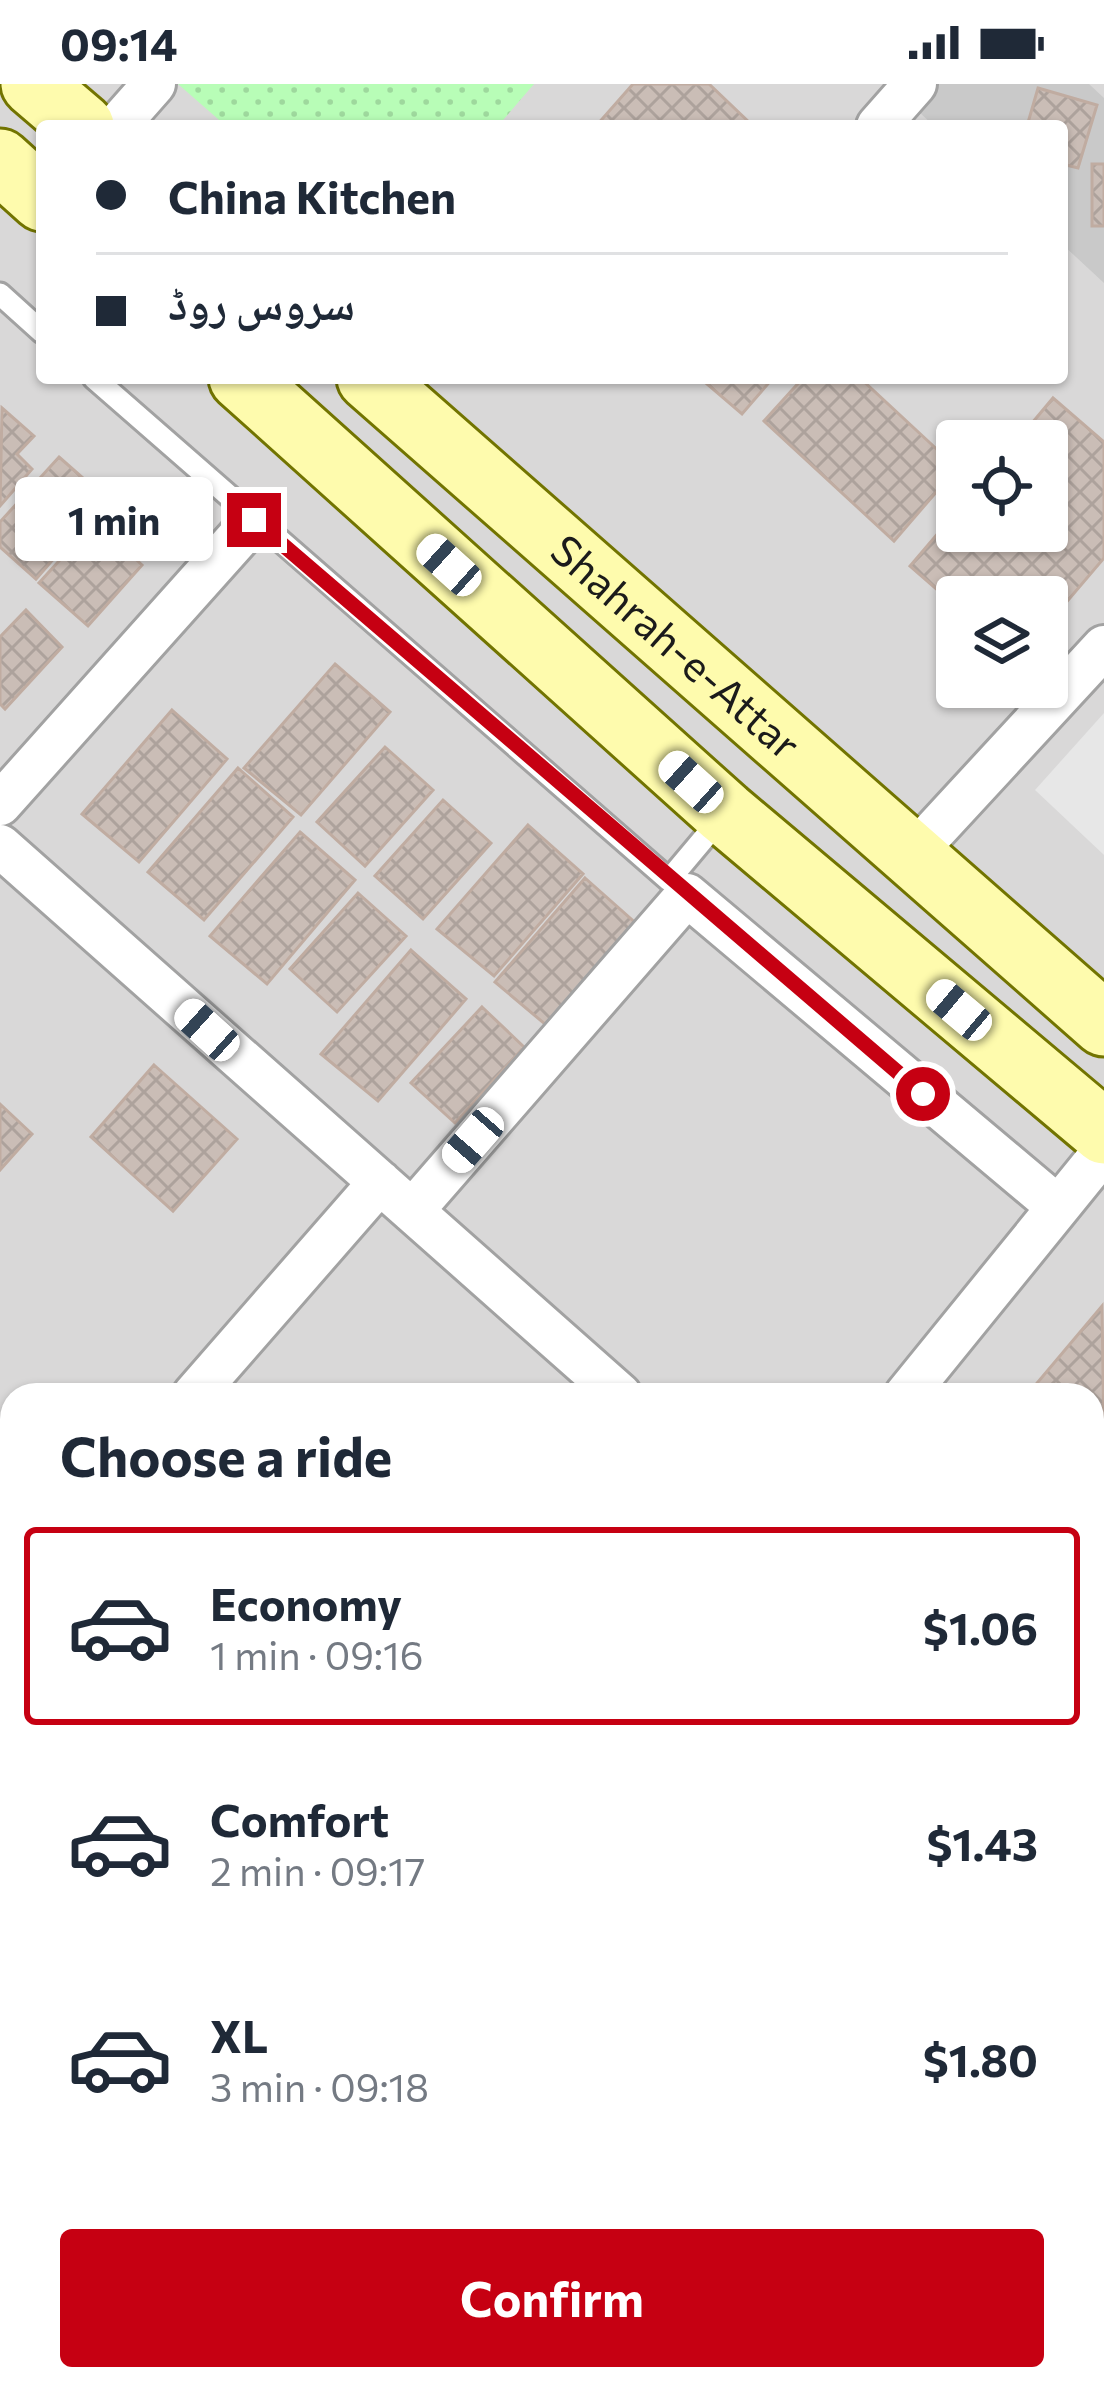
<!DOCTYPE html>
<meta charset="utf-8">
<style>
:root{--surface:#fff;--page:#f2f2f3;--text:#1f2937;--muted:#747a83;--line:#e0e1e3;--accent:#c60012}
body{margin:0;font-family:Commissioner,"Noto Naskh Arabic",sans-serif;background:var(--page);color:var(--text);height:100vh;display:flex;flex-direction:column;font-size:45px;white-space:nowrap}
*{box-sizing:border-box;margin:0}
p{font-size:39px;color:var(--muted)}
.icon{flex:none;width:66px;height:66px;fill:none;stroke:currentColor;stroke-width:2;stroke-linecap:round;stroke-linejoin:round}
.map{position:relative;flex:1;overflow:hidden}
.drawer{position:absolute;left:0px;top:1299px;width:1104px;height:1008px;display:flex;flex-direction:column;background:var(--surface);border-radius:36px 36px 0 0;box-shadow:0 3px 9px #0004}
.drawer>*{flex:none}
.banner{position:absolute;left:36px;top:36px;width:1032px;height:264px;border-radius:12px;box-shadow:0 3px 9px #0004;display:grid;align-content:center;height:264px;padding:0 60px;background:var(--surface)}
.buttons{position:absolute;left:936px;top:336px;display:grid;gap:24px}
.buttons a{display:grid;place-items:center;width:132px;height:132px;border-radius:12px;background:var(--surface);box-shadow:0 3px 9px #0004;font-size:60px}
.end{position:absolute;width:54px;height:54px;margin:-27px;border:15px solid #c60012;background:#fff;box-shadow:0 0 0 6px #fff}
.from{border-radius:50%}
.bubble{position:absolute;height:84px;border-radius:12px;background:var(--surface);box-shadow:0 3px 9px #0004;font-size:39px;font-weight:700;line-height:84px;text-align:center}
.car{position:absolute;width:36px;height:72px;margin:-36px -18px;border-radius:15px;box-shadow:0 0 9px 3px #0007;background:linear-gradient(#fff 24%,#345 0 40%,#fff 0 76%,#345 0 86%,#fff 0)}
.banner b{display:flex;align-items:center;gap:42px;height:114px;font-size:45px}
.banner b+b{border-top:3px solid var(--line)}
.banner i{width:30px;height:30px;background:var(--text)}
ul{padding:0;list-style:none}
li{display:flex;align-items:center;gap:36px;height:198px;margin:0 24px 18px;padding:0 36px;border:6px solid transparent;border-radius:12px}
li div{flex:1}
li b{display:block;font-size:45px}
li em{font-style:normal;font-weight:700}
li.on{border-color:var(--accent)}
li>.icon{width:108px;height:108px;stroke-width:1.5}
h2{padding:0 60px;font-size:54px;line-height:144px}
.cta{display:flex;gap:24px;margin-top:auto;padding:24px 60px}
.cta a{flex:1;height:138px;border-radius:12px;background:var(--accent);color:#fff;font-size:48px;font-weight:700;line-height:138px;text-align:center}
.status{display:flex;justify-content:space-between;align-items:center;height:84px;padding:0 60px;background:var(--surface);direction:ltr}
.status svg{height:33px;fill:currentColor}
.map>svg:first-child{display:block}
.residential{fill:#d9d8d8;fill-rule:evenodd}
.religious{fill:#c9c9c9}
.park{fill:url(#park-dots)}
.parking{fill:#e7e7e7}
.building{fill:url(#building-cross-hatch);stroke:#c0aca1;stroke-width:3}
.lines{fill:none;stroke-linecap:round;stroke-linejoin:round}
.service-casing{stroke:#a2a2a2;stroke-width:27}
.minor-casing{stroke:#a2a2a2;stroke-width:48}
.secondary-casing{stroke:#727400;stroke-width:69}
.primary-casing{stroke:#925400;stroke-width:72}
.service{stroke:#fff;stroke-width:21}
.minor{stroke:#fff;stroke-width:42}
.secondary{stroke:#fefbad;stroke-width:63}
.primary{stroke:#ffc693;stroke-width:66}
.route{stroke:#c60012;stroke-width:15}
.labels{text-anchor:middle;stroke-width:10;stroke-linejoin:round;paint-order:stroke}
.street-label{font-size:42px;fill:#1b1b1b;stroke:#fff}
</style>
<div class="status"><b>09:14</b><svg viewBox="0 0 49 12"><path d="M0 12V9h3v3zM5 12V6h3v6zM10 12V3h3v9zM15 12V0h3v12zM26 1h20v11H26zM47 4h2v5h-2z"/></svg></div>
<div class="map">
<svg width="1104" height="2307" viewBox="0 0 1104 2307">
<defs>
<pattern id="park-dots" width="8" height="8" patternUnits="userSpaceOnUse" patternTransform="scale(3)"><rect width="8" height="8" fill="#b8fdb7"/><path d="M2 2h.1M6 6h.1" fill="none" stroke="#9ed89d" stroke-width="1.8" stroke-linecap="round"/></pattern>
<pattern id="building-cross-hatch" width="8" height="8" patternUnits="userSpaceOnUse" patternTransform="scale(3)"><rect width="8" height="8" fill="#cabdb6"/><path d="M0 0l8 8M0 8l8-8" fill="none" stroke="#ada29c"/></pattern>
</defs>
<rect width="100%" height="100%" fill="#eee8df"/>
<path class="residential" d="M0,0H1104V2307H0ZM42,42H1062V294H42ZM957,357H1047V447H957ZM957,513H1047V603H957ZM12,1311H1092V2295H12Z"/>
<path class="religious" d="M915,0H1089L1104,14V199L1062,160V42H934L903,13Z"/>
<path class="park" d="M178,0H534L498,42H226Z"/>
<path class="parking" d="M1104,629V771L1035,706Z"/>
<path class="building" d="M633,0H709L753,42H596Z
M1038,4L1097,21L1078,84L1062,80V42H1027Z
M1092,80H1104V142H1092Z
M700,294H773L742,330Z
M803,294H860L957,384L894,457L764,337Z
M1053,314L1104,358V474L1047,541V513H957V523L910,482L957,427V447H1047V357H1017Z
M2,324L34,352L17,370L32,385L0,422Z
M59,373L91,401L74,419L89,434L36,495L0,463V438Z
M111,420L143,448L127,467L142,481L88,542L39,499Z
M26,526L62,563L5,625L0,620V553Z
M335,580L390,628L301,731L244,684Z
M172,626L227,675L139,778L82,730Z
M385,663L433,706L365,782L317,738Z
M238,684L293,733L204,836L148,788Z
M443,716L491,759L423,835L375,792Z
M528,741L583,790L494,892L437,845Z
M300,748L355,796L267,900L210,852Z
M585,794L640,843L552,946L495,898Z
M358,809L406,852L337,928L290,885Z
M411,866L466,915L378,1017L321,970Z
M482,923L524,963L455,1039L411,999Z
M154,981L237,1055L173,1127L91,1053Z
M0,1020L32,1050L0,1086Z
M1102,1222L1104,1354L1092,1368V1311H1027Z
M1092,1528L1104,1538V1625L1092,1640Z
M1104,1884V2220L1092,2210V1898Z"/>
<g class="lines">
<g class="service-casing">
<path id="service" d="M0,210L42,248
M94,294L669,796L721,734"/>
</g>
<g class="minor-casing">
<path id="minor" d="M117,42L154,0
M878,42L915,0
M0,720L254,436
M0,762L620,1311
M912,771L1104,563
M412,1127L687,811L1058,1123
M194,1311L380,1098
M906,1311L1104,1067
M0,1534L12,1521
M0,2142L12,2153
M71,2307L82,2295"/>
</g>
<g class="secondary-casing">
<g id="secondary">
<path d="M33,0L82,42"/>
<path d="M0,77L42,115"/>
<path d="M241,294L725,729L1104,1048"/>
<path id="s1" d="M369,294L1104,940"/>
</g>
</g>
<g class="primary-casing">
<path id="primary" d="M1092,1668L1104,1655
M1092,1739L1104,1726
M1092,1844L1104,1830
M578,2307L589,2295
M669,2307L680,2295"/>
</g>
<use href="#service" class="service"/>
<use href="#minor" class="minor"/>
<use href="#secondary" class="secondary"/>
<use href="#primary" class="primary"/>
</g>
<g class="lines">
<path class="route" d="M254,436L923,1010"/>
</g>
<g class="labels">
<g class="street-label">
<text dy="15" stroke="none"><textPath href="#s1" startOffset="408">Shahrah-e-Attar</textPath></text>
</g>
</g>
</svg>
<div class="buttons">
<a><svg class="icon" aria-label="locate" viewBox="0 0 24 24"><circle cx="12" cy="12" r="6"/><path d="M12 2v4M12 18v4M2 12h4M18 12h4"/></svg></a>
<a><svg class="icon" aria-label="layers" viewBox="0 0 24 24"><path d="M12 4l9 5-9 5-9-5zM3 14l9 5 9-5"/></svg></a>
</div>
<i class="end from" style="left:923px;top:1010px"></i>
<i class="end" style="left:254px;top:436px"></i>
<div class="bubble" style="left:15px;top:393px;width:198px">1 min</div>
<i class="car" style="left:449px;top:481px;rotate:312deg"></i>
<i class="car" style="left:691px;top:698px;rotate:312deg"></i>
<i class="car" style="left:959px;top:926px;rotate:310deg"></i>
<i class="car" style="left:207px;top:946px;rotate:312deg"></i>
<i class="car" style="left:473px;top:1056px;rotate:221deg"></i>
<div class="banner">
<b><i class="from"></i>China Kitchen</b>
<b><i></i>سروس روڈ</b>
</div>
<section class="drawer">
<h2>Choose a ride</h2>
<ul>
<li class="on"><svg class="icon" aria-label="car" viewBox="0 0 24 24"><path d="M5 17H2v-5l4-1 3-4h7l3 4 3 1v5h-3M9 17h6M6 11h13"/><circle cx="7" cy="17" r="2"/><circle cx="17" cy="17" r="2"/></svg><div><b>Economy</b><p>1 min · 09:16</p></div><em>$1.06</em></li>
<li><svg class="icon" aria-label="car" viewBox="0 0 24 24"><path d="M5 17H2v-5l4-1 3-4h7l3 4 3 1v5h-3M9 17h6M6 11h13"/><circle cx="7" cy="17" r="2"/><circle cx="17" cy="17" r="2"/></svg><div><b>Comfort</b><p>2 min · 09:17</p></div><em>$1.43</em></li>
<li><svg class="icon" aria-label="car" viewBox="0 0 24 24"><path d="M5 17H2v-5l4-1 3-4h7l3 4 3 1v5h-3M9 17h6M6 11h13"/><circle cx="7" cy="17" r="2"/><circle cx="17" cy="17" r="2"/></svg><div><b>XL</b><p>3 min · 09:18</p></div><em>$1.80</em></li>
</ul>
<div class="cta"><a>Confirm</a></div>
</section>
</div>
